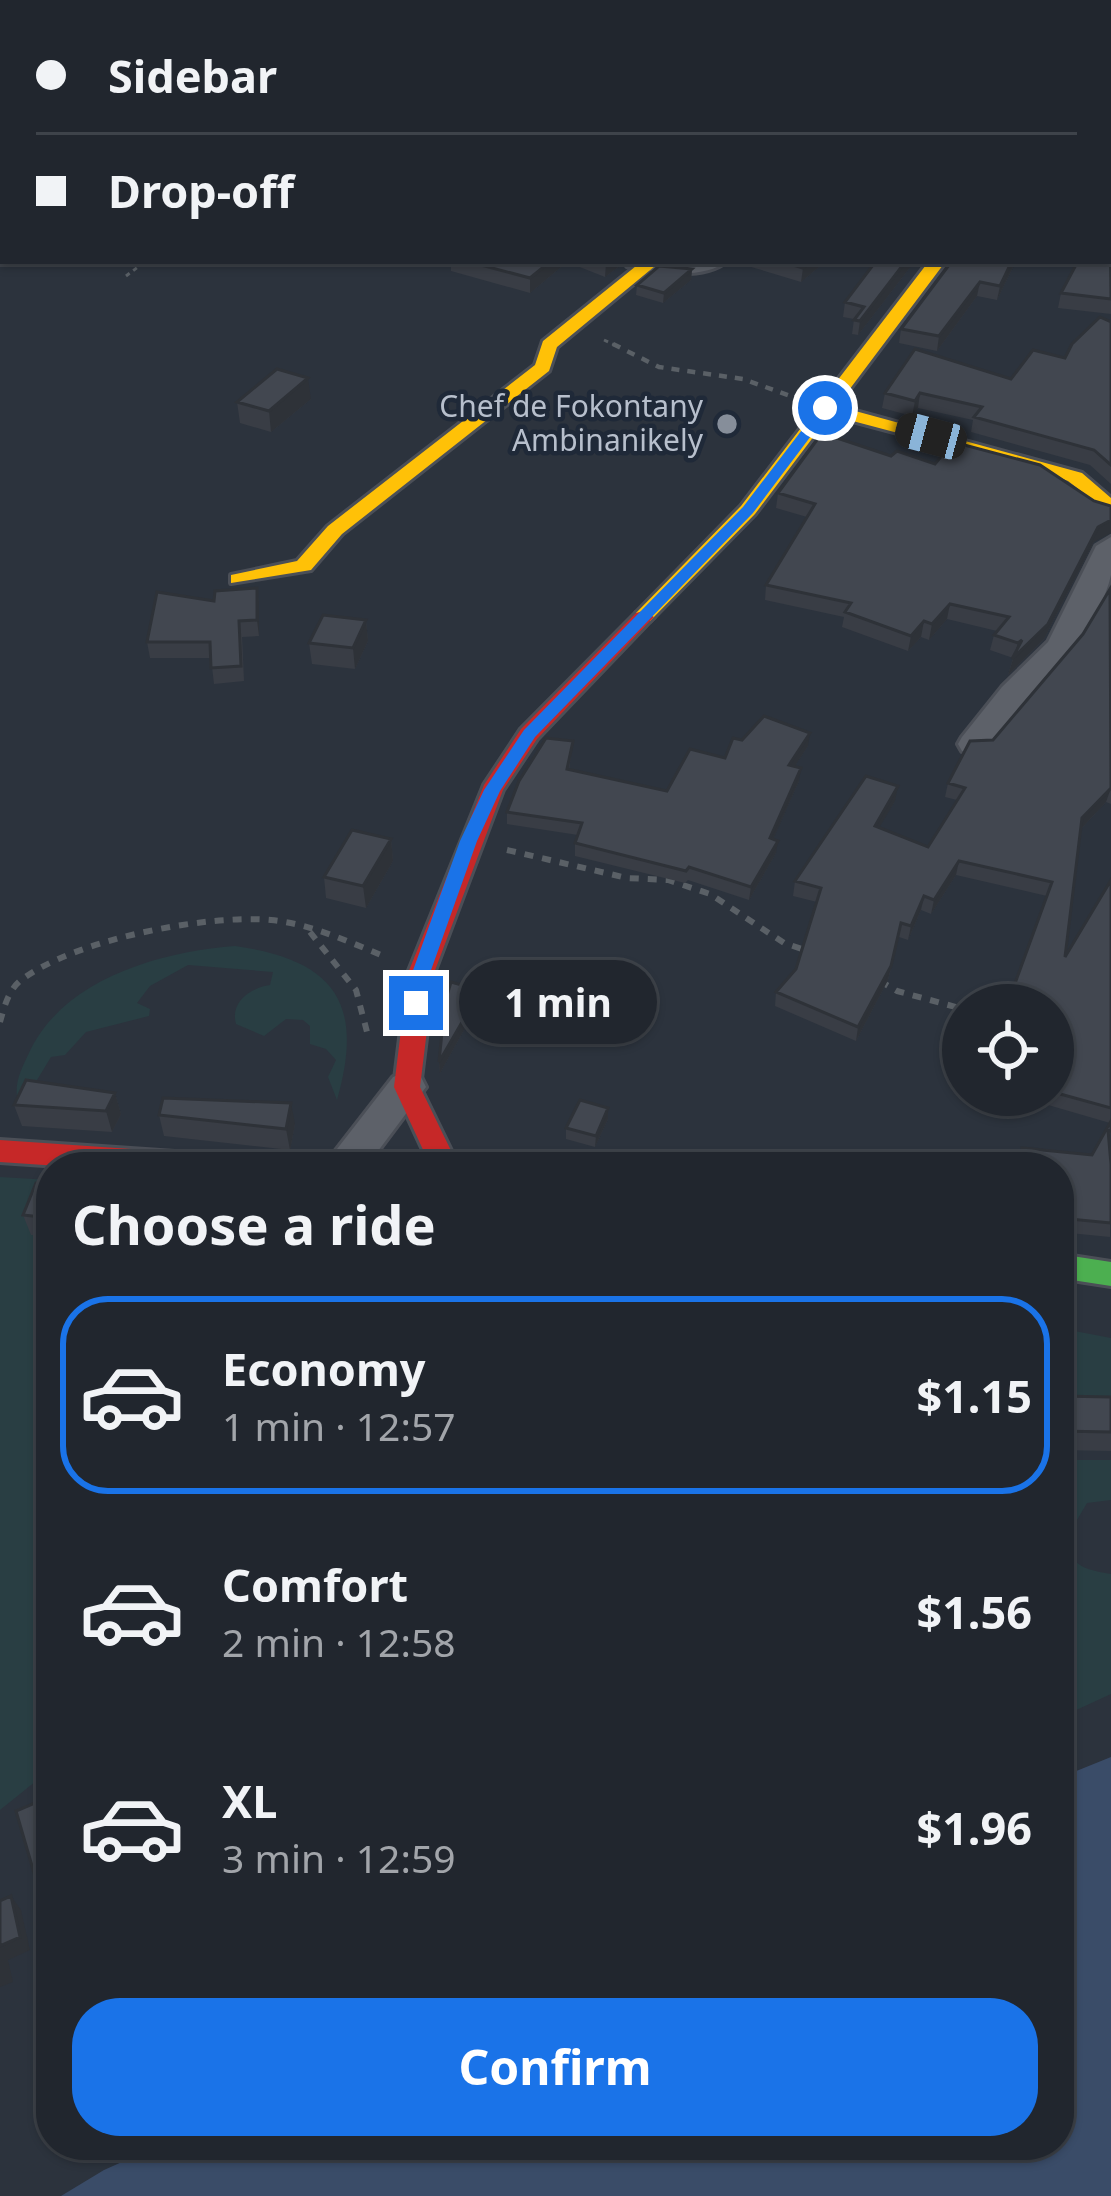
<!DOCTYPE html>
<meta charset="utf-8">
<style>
:root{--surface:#21262e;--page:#292e36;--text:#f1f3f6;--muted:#a2a5aa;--line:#3e434a;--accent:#1a73e8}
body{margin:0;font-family:"Noto Sans",sans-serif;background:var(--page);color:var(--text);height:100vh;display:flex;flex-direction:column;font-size:45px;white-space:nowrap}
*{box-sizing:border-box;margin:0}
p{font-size:39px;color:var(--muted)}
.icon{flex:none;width:66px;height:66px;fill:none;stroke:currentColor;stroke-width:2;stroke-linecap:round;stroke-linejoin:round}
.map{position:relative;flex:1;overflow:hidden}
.side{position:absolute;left:36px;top:1152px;width:1038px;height:1008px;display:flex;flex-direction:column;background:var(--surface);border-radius:48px;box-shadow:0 3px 9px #0004,0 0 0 3px var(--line)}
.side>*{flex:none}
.banner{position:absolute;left:0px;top:0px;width:1113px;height:264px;box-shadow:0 3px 9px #0004,0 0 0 3px var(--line);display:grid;align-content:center;height:264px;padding:0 36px;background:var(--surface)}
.fabs{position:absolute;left:942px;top:984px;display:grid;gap:24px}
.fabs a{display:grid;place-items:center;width:132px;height:132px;border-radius:50%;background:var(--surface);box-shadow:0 3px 9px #0004,0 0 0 3px var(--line);font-size:60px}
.end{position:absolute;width:54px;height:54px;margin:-27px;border:15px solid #1a73e8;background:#fff;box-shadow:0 0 0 6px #fff}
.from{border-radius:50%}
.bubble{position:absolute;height:84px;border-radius:42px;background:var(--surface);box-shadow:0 3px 9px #0004,0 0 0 3px var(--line);font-size:39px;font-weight:700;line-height:84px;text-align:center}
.car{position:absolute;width:36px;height:72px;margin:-36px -18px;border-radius:15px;box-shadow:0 0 9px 3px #0007;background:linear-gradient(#222 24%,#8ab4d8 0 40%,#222 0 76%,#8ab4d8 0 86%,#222 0)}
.banner b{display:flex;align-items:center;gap:42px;height:114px;font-size:45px}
.banner b+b{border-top:3px solid var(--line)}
.banner i{width:30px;height:30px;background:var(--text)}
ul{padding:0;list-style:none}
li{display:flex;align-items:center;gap:36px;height:198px;margin:0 24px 18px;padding:0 12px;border:6px solid transparent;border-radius:48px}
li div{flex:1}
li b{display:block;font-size:45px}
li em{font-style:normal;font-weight:700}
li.selected{border-color:var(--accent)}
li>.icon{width:108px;height:108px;stroke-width:1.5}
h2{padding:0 36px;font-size:54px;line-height:144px}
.cta{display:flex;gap:24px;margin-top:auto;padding:24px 36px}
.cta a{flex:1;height:138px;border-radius:48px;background:var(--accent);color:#fff;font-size:48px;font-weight:700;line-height:138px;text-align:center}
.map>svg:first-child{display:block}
.green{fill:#293e43}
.water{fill:#3a4c68}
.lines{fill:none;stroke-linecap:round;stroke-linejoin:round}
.street-casing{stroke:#4b4f57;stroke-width:6}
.fast-casing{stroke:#4b4f57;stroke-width:6}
.slow-casing{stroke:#4b4f57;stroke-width:6}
.jam-casing{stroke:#4b4f57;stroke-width:6}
.path-far2{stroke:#5a6066;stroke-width:3;stroke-dasharray:4.5 4.5;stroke-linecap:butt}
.path-far1{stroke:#5a6066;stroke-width:4.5;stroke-dasharray:8 8;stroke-linecap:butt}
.path{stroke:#5a6066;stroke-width:6;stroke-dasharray:9 9;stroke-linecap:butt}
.street{fill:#5d6169;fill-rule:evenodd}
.fast{fill:#4caf50;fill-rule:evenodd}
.slow{fill:#ffc107;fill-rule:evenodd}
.jam{fill:#c62828;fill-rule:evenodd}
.wall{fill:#393d45}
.shaded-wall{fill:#2e3238}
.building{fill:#424750;stroke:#2e3238;stroke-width:3}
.route{fill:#1a73e8}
.poi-dot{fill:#868e9a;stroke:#1f2938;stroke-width:4.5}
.labels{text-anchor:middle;stroke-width:9;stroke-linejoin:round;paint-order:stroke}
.far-poi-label{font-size:30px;fill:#b7bfcc;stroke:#1f2938;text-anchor:end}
</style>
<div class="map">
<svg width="1111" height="2196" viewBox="0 0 1111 2196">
<rect width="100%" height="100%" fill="#2c333d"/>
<path class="green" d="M235,946C334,960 365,1002 337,1100L328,1077L336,1060L326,1049L310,1044V1026L303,1020L286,1019L264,1036L236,1024C230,1003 249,988 270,985L273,972L188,965L150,986L137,1003L150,1009L149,1016L86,1032L65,1055L51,1057L23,1103L17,1097C15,1080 22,1068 29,1053C63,979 159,952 235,946Z
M0,1177L51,1180V1769L0,1810Z
M1059,1328L1111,1338V1407L1059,1408Z
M1068,1460H1111V1500L1087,1503L1064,1542C1072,1567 1087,1570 1111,1574V1694L1059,1718V1463Z"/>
<path class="water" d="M1111,1757V2196H61L104,2170L160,2145H1059V1778Z"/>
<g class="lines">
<g class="street-casing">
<path id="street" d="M878,0H907L909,3H880Z
M624,261H727C704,280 656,273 627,266Z
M1111,537C1111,549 1111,564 1111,575C1097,638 1024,701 986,751H962L958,744L962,737L1002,687L1048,642L1096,546Z
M407,1072L421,1077L426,1087L366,1167H323L393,1077Z"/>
</g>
<g class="fast-casing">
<path id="fast" d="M1059,1254L1111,1262V1286L1059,1278Z"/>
</g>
<g class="slow-casing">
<path id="slow" d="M0,103H3V111H0Z
M929,261H946L837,406L1082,473L1111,498V514L1068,481L1045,472L830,415L755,514L650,621H636V613L741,506Z
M641,262L655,266L557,347L549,371L342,534L311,570L231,583V575L297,561L328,526L535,365L543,341Z"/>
</g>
<g class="jam-casing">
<path id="jam" d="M643,611L654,617L650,621L537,739L503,790L434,973L420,1087L459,1167H431L394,1087L408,973L484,785L521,729L636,613Z
M0,1140L233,1156L243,1159L247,1167H74L0,1162Z"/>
</g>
<path class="path-far2" d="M126,276L146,261
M604,340L619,347"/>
<path class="path-far1" d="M613,344L659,367L743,379L796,398"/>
<path class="path" d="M507,850L627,878L668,880L710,894L784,943L808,951
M310,932L356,990L367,1032
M880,981L897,991L963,1009
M0,1022C4,1008 8,991 20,981C72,940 206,914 271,920C311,924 349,942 386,957"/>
<use href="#street" class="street"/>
<use href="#fast" class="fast"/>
<use href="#slow" class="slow"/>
<use href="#jam" class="jam"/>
</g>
<path class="wall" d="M1111,228V314L1058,308L1061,293L1078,262L1076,261H1110Z
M451,261H621V265L605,277L567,262L530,293L451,271Z
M748,261H826L801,282L748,266Z
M876,261H915L858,335L852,334L854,319L843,317L845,302Z
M952,261H1016L997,300L977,296L937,351L899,343L901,329Z
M692,269L691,280L663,303L636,295L637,285Z
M1111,322V484L1090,465L971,432L973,420L918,408L912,416L882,408L885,393L1011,379L1065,358Z
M311,399L271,432L240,423L237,402Z
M891,456L1094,501V542L1044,639L1008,675L1013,658L990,650L994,635L997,631L947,619L929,640L921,637L908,651L842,627L844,617L765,600L766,585L807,517L776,508L778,493Z
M257,588L259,604V636L242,637L244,681L214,684L211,658H150L147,642L214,601Z
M1111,589V804L1106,802L1081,829L1065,957L1111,880L1110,1237L1059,1232V1167H1018L1022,1148L1092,1155L1110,1123L1031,1100L1032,1095H1053V1005H1025L1010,1000L1047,896L956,875L931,914L921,910L908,940L899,937L888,980L856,1041L775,1006L776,992L796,969L817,902L793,896L795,881L895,801L879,827L928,847L957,800L945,797L948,783L993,740L1083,634Z
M366,620L368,641L355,669L312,664L309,643Z
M742,740L808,746L794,767L799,781L773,839L776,853L749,900L688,880L685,883L575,856V843L578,835L507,824V812L573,741L569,770L667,791L725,758Z
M391,839L393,861L366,908L326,898L324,877Z
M445,1002L526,1014L503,1043L465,1028L440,1073L439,1062Z
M115,1093L121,1114L112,1132L22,1126L14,1105Z
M608,1108V1119L595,1147L566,1139V1128Z
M159,1115L295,1124L290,1150L164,1136Z
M51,1184V1237L31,1235L23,1215Z
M1059,1396L1111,1397V1451L1059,1450Z"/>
<path class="shaded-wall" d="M441,0H476V3H430Z
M3,67V91L0,93V69Z
M551,261L567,262L530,293V278Z
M608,261H621V265L605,277L606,263Z
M811,261H826L801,282L803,268Z
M906,261H915L858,335L860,321Z
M1012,261H1016L997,300L1000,286Z
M692,269L691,280L663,303L664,293Z
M980,282L977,296L937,351L939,336Z
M308,378L311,399L271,432L269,411Z
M920,393L918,408L912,416L915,401Z
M1111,520V533L1094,542L1044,639L1008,675L1018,643L1098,527Z
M257,588L259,604V636L257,620Z
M950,604L947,619L929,640L932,624Z
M366,620L368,641L355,669L353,648Z
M924,621L921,637L908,651L911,636Z
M810,733L808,746L787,778L789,765Z
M801,768L799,781L768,851L770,838Z
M898,786L895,801L872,840L875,826Z
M1111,788L1106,802L1078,832L1082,818Z
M391,839L393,861L366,908L363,886Z
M778,841L776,853L749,900L751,887Z
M959,861L956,875L931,914L934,900Z
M924,896L921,910L908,940L911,926Z
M901,923L888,980L856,1041L858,1027Z
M526,1003V1014L503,1043V1032Z
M465,1017V1028L440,1073L439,1062Z
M115,1093L121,1114L112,1132L106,1111Z
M291,1103L295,1124L290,1150L286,1129Z
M608,1108V1119L595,1147L596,1136Z
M11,1896L21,1910L30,1950L8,1960L13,1982L0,1987V1946Z"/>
<path class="building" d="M169,0H441L430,3H172Z
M917,0H1085L1082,3H915Z
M3,42V67L0,69V43Z
M1110,46L1111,209L1110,210Z
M1110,227L1111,299L1061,293L1078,261H1110Z
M466,261H551L530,278Z
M780,261H811L803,268Z
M876,261H906L860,321L854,320L864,307L845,302Z
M952,261H1012L1000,286L980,282L939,336L901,329Z
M659,266L692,269L664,293L637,285Z
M1100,317L1111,322V465L1094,450L974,417L982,407L920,393L915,401L885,393L915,349L1011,379L1033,350L1065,358L1072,344Z
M277,369L308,378L269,411L237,402Z
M822,433L891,456L897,451L935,464L953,442L1040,465L1094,501L1111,506V520L1098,527L1048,624L1012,659L1022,640L1018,643L994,635L1009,617L950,604L932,624L924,621L911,636L845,612L851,603L766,585L815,504L778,493Z
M257,588V620L239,621L241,666L211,668L210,642H147L157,592L214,601L215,591Z
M1110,589L1111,788L1082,818L1065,957L1111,880V1108L1053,1092V1005H1028L1032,992L1014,986L1052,882L959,861L934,900L924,896L911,926L901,923L891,966L858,1027L776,992L796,969L821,888L795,881L866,776L898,786L875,826L928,847L965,788L948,783L970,741L993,740L1083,634Z
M323,615L366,620L353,648L309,643Z
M764,716L810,733L789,765L801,768L770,838L778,841L751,887L689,867L686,871L575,843L582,823L507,812L519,781L546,738L573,741L567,769L667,791L690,749L725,758L733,738L742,740Z
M352,830L391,839L363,886L324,877Z
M451,982L526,1003L503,1032L465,1017L439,1062L445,1002Z
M26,1080L115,1093L106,1111L14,1105Z
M163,1098L291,1103L286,1129L159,1115Z
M580,1100L608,1108L596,1136L566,1128Z
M1111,1121V1131L1108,1130L1111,1164V1223L1059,1218V1167H1023L1022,1148L1092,1155Z
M36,1183L51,1184V1218L23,1215Z
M1059,1396L1111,1397V1432L1059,1431Z
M51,1796V1903L44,1907L16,1811Z
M11,1896L20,1937L0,1946V1901Z"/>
<path class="route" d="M821,405L832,408L753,513L535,737L500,791L477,841L430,973L423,1008H410L412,973L460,841L484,790L524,730L743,507Z"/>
<circle class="poi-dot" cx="727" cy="424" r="12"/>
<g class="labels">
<g class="far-poi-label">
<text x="703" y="417">Chef de Fokontany<tspan x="703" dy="34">Ambinanikely</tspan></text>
</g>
</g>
</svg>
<div class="fabs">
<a><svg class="icon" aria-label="locate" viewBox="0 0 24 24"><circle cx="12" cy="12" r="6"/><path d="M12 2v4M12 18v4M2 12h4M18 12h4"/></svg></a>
</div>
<i class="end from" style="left:825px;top:408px"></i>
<i class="end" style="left:416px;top:1003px"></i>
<div class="bubble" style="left:459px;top:960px;width:198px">1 min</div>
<i class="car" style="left:931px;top:436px;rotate:285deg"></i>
<div class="banner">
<b><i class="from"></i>Sidebar</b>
<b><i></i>Drop-off</b>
</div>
<section class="side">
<h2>Choose a ride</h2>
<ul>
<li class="selected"><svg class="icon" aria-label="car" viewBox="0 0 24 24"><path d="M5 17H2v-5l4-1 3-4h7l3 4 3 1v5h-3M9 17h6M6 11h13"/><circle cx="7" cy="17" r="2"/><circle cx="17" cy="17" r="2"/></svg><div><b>Economy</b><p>1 min · 12:57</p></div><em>$1.15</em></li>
<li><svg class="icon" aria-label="car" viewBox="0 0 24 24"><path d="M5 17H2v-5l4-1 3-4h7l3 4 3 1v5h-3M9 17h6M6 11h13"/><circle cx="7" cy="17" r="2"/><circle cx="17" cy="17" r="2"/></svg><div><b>Comfort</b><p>2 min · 12:58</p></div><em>$1.56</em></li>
<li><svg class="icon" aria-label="car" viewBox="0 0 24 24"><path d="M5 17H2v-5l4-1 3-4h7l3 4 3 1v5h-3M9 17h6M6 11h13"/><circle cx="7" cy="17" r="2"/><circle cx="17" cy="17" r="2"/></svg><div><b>XL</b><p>3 min · 12:59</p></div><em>$1.96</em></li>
</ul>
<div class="cta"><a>Confirm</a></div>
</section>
</div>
